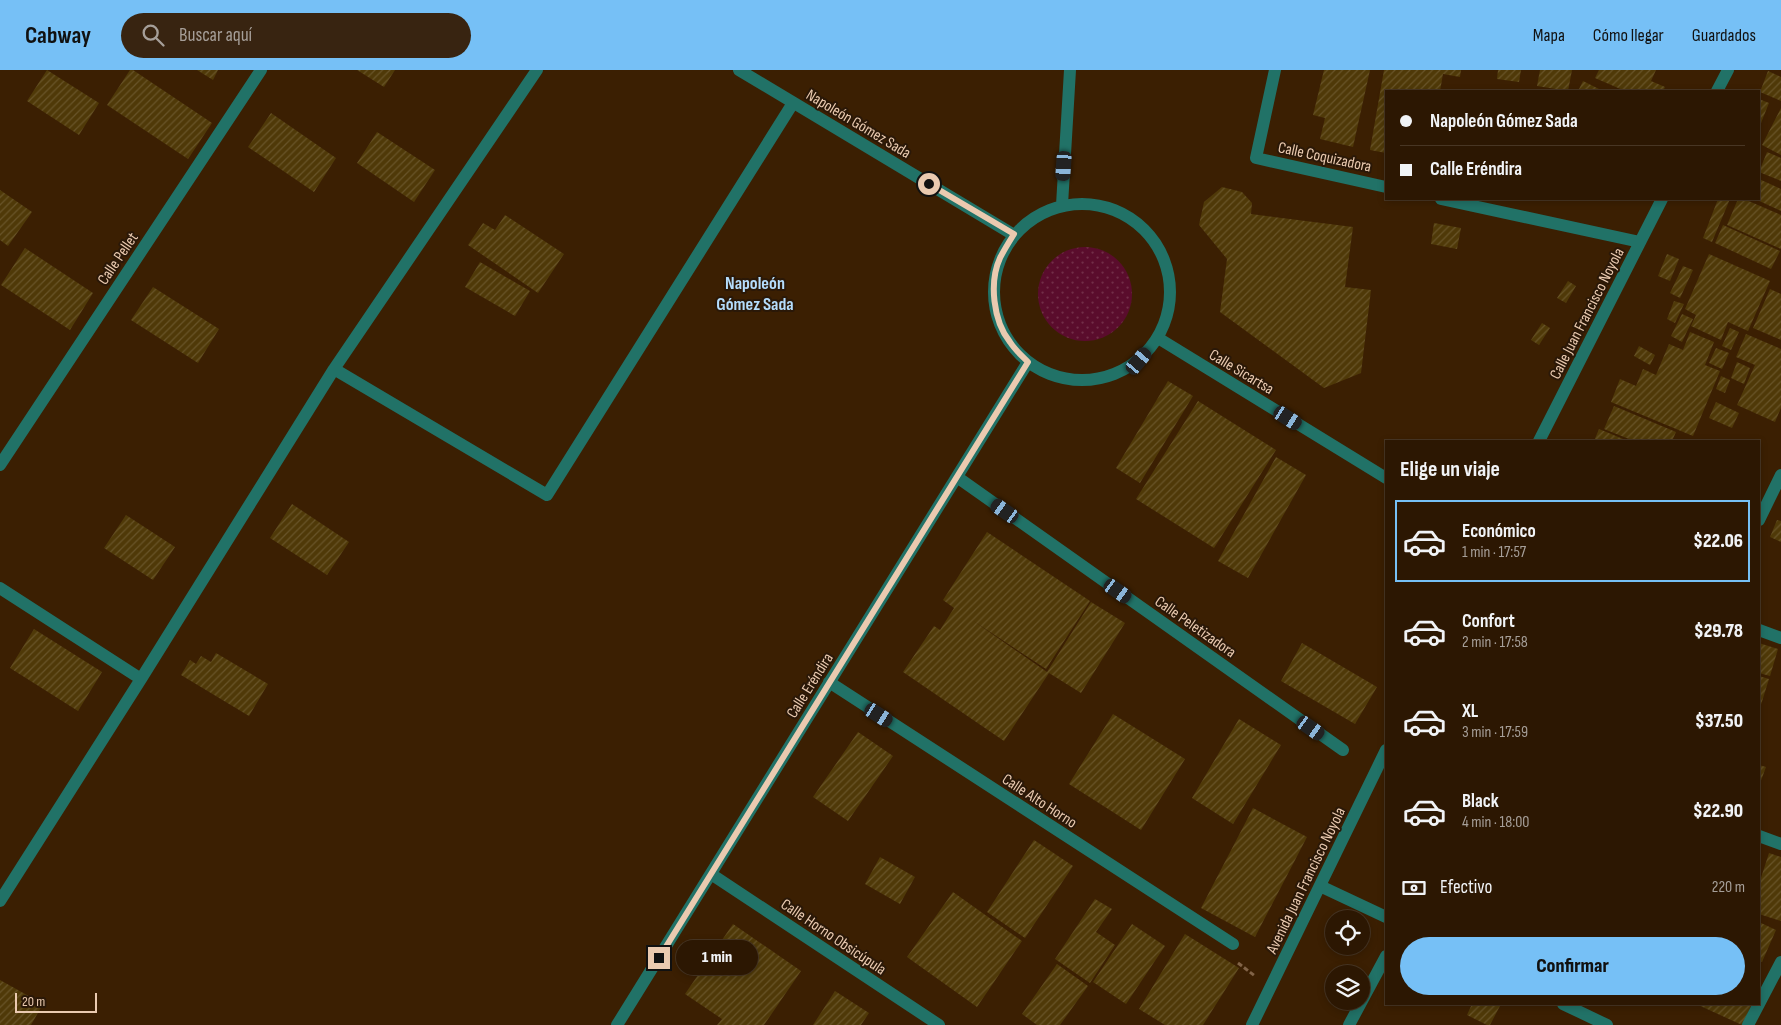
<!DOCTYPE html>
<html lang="es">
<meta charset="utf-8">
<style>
:root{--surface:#2c1702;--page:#382411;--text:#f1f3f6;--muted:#a69f99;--line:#483624;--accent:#76c0f6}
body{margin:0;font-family:"Sofia Sans Condensed",sans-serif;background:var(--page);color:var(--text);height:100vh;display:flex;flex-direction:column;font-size:19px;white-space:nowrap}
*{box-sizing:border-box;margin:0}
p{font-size:16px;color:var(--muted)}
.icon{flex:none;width:28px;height:28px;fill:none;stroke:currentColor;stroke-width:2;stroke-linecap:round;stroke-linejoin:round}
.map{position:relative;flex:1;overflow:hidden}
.side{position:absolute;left:1385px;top:370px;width:375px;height:565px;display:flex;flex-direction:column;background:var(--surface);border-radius:0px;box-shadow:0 2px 8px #0003,0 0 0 1px var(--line)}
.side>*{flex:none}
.hud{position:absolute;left:1385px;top:20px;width:375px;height:110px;border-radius:0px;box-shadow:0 2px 8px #0003,0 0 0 1px var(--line);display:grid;align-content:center;height:110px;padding:0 15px;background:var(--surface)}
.fabs{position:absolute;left:1325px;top:840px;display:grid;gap:10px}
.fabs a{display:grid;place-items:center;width:45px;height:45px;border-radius:50%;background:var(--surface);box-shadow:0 2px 8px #0003,0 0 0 1px var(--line);font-size:25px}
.scale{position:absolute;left:15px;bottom:12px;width:82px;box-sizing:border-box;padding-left:5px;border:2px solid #eacab0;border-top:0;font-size:14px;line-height:18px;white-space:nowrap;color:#eacab0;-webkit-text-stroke:4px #2a1808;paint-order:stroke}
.end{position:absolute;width:22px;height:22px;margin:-11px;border:6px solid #eacab0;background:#111;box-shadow:0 0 0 2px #111}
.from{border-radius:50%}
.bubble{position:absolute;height:35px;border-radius:18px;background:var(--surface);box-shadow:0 2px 8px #0003,0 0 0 1px var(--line);font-size:16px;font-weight:800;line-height:35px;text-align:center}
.car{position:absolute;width:15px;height:30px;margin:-15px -8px;border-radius:6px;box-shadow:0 0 4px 1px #0007;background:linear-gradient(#222 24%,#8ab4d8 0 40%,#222 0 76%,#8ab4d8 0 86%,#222 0)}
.hud b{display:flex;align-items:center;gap:18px;height:48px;font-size:19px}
.hud b+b{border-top:1px solid var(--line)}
.hud i{width:12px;height:12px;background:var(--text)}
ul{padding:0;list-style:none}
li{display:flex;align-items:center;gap:15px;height:82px;margin:0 10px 8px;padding:0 5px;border:2px solid transparent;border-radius:0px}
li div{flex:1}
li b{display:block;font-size:19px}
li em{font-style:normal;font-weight:800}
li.active{border-color:var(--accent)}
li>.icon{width:45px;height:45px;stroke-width:1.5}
h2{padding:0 15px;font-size:22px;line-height:60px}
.pay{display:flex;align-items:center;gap:12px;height:55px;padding:0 15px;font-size:19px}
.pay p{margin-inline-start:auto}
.button{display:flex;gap:10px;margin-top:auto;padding:10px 15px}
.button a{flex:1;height:58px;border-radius:30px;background:var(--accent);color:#111;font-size:20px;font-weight:800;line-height:58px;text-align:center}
header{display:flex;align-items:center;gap:30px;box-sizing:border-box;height:70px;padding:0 25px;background:var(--accent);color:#111}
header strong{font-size:24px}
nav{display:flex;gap:28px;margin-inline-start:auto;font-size:18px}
.search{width:350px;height:45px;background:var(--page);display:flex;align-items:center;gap:12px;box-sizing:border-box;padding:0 18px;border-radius:28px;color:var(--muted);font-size:19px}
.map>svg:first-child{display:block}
.grass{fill:url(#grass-dots)}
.building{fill:url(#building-hatch)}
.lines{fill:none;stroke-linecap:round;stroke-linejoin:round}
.path{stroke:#816347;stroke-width:3;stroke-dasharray:5 2.5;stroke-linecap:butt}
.minor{stroke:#217267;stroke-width:12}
.route{stroke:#eacab0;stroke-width:6}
.labels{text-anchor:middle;stroke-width:4;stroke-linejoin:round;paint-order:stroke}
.street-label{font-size:16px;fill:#eacab0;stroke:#2a1808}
.neighbourhood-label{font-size:18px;font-weight:bold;fill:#b5ddfc;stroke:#2a1808}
</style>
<header>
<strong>Cabway</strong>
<div class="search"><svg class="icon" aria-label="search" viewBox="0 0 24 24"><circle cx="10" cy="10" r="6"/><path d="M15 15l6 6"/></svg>Buscar aquí</div>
<nav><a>Mapa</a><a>Cómo llegar</a><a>Guardados</a></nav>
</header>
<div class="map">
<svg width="1781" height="955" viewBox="0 0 1781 955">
<defs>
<pattern id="grass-dots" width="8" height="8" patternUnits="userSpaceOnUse" patternTransform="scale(1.25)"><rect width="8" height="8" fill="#5a0c2c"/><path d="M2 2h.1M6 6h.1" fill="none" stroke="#722e48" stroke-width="1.8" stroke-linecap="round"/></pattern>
<pattern id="building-hatch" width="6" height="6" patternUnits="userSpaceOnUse" patternTransform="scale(1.25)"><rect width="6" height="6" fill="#4f3908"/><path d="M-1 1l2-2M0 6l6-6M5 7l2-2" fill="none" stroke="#685429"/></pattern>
</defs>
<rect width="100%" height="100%" fill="#3b1f02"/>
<path class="grass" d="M1038 224a47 47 0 1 1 94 0a47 47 0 1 1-94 0Z"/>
<path class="building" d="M47,0L99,33L79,65L27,31Z
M130,0H133L212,53L188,89L107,35Z
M197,0H218L213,10Z
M357,0H395L384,17Z
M1324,0H1370L1353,77L1320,69L1325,48L1313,45Z
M1384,0H1461L1460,7L1443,4L1440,21H1386V83L1370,80Z
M1498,0H1521L1519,12L1497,9Z
M1540,0H1572L1568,21L1537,16Z
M1599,0H1656L1651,11L1665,17L1663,21H1625L1595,8Z
M1768,1L1781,7V31L1760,22Z
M1583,11L1603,21H1578Z
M1759,29L1769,33L1759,58Z
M1781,38V85L1762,75Z
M271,43L336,88L314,122L248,77Z
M377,62L435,100L414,132L357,93Z
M1767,82L1781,88V111L1759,102Z
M1759,109L1781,119V141L1755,129H1759Z
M1222,117L1242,122L1252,133L1251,144L1353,157L1345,217L1371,220L1361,303L1324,318L1220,242L1227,189L1199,155L1204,132Z
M0,120L32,142L8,176L0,170Z
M1718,129H1730L1712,172L1703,168Z
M1738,129H1744L1781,145V179L1727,155Z
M505,145L564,184L538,223L468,175L483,153L495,160Z
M1434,153L1461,158L1457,179L1431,174Z
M1723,155L1780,181L1771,199L1715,173Z
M25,178L93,223L70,260L1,215Z
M1667,184L1679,189L1670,211L1658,206Z
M1709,184L1770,211L1748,261L1728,252L1721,270L1691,256L1696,245L1685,239Z
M480,192L530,221L515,246L465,217Z
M1683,196L1693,200L1680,228L1670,223Z
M1568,211L1576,216L1566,233L1557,228Z
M153,217L219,259L198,293L131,250Z
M1770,219L1781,224V270L1753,258Z
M1674,231L1684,234L1675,253L1667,249Z
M1682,244L1693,249L1682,272L1671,266Z
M1542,253L1550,258L1539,275L1531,270Z
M1730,258L1739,262L1731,280L1722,276Z
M1690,262L1714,272L1705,295L1720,301L1693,366L1611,332L1620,309L1636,316L1643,299L1656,305L1669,274L1683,280Z
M1746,264L1781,279V338L1775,352L1737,335L1755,295L1736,287Z
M1639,276L1655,285L1650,295L1634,286Z
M1716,278L1729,283L1722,299L1709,293Z
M1737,292L1750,298L1744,314L1731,308Z
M1721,306L1730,310L1725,323L1716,319Z
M1168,311L1193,326L1140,413L1116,398Z
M1198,331L1276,380L1214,478L1136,429Z
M1716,332L1739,343L1732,358L1709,348Z
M1614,336L1676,362L1672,371H1634L1604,359Z
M1599,359L1628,371H1594Z
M1276,387L1306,405L1248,508L1218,491Z
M292,434L349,472L327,505L270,468Z
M126,445L175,477L153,510L104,478Z
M1777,450L1781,451V472L1770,467Z
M987,462L1090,531L1046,599L972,550L1047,602L1091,532L1125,553L1081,623L1049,603L1004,671L903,602L934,556L940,560L954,538L943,530Z
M34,559L102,602L78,641L10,598Z
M1302,573L1377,617L1355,654L1281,611Z
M1759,573L1778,579L1770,606L1759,603Z
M216,583L268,614L249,646L181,605L190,590L196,594L201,586L211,592Z
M1759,606L1769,609L1759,641Z
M1113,644L1185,689L1141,760L1069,714Z
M1239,649L1281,675L1233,754L1192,728Z
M858,662L893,686L848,751L813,727Z
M1759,695L1766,697L1759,716Z
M1253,738L1307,767L1255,867L1201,838Z
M1034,770L1073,796L1025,868L987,842Z
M1769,783L1781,787V851L1759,844V814Z
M880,787L915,807L900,834L865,814Z
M953,822L1022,871L977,937L907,887Z
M1095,829L1112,839L1096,862L1115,875L1090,913L1055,889Z
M1759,852L1776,860L1762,892L1759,891Z
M733,854L801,901L764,955H717L722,949L685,924Z
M1132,854L1165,876L1126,934L1093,912Z
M1185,864L1239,898L1203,955H1165L1139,939Z
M1057,894L1088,916L1060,955H1037L1022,944Z
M0,910L43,934L31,955H0Z
M835,921L869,943L861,955H813Z
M1472,934H1501L1490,955H1487L1467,945Z
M1696,934H1752L1742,955Z"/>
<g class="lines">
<path class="path" d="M1238,893L1255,906"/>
<path class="minor" d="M739,0L1014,165
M1275,0L1256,88L1386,117
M1717,21L1728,0
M1441,129L1640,172
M994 222a88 88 0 1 1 176 0a88 88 0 1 1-176 0Z
M1062,135L1070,0
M1158,268L1386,408
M334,299L547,425L793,33
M1539,371L1662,129
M0,395L261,0
M957,407L1343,680
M1759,450L1781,405
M0,518L141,609
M1759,560L1781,568
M829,612L1233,874
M1759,766L1781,774
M711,804L939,955
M1320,816L1386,847
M0,831L141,609L334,299L537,0
M1563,934L1607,955
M617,955L1028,292
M1252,955L1386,680
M1349,955L1386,886
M1748,955L1781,892"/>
</g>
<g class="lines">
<path class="route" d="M659,888L1028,292C1022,286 1015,280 1010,272C993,251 989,212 1000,188C1004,180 1009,172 1014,164L929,114"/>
</g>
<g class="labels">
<g class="street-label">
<text transform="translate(859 53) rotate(31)" y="6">Napoleón Gómez Sada</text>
<text transform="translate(1325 86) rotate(12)" y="6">Calle Coquizadora</text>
<text transform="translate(117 188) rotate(-56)" y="6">Calle Pellet</text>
<text transform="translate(1586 243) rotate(-63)" y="6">Calle Juan Francisco Noyola</text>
<text transform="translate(1242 301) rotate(31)" y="6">Calle Sicartsa</text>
<text transform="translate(1196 556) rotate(35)" y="6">Calle Peletizadora</text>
<text transform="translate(809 615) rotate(-58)" y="6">Calle Eréndira</text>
<text transform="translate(1040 730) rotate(33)" y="6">Calle Alto Horno</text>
<text transform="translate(1305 810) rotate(-64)" y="6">Avenida Juan Francisco Noyola</text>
<text transform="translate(834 866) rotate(34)" y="6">Calle Horno Obsicúpula</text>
</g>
<g class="neighbourhood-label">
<text x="755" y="219">Napoleón<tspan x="755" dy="21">Gómez Sada</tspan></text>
</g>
</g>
</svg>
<div class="fabs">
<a><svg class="icon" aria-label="locate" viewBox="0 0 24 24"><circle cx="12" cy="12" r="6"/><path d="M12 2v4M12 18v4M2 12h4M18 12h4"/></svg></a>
<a><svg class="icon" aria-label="layers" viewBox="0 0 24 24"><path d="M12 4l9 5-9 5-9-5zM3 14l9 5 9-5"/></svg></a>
</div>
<div class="scale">20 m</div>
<i class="end from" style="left:929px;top:114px"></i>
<i class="end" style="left:659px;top:888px"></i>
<div class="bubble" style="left:676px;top:870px;width:82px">1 min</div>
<i class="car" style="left:1064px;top:96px;rotate:184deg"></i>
<i class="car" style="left:1139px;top:291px;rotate:40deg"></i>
<i class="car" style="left:1288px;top:348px;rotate:122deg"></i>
<i class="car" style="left:1005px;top:441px;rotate:305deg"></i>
<i class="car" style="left:1118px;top:521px;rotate:125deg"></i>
<i class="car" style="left:879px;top:645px;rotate:123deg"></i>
<i class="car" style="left:1311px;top:658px;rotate:125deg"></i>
<div class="hud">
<b><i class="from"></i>Napoleón Gómez Sada</b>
<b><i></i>Calle Eréndira</b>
</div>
<section class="side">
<h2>Elige un viaje</h2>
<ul>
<li class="active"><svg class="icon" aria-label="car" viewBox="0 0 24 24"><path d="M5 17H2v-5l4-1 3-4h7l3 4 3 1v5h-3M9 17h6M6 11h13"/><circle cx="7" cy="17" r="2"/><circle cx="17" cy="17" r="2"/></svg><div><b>Económico</b><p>1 min · 17:57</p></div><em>$22.06</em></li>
<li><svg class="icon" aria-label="car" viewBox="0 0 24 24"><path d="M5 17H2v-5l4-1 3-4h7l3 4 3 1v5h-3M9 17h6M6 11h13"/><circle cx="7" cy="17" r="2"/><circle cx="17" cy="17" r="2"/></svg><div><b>Confort</b><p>2 min · 17:58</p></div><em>$29.78</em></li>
<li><svg class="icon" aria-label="car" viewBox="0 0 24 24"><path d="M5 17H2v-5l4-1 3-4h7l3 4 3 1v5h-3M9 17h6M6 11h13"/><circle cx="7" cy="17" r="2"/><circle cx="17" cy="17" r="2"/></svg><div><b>XL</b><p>3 min · 17:59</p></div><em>$37.50</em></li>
<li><svg class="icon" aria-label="car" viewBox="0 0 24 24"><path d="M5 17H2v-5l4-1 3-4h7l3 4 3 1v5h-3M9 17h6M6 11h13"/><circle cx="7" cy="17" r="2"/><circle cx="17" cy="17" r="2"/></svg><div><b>Black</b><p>4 min · 18:00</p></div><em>$22.90</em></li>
</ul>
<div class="pay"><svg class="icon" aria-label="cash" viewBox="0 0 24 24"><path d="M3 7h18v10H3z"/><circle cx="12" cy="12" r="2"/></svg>Efectivo<p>220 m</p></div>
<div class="button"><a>Confirmar</a></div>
</section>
</div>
